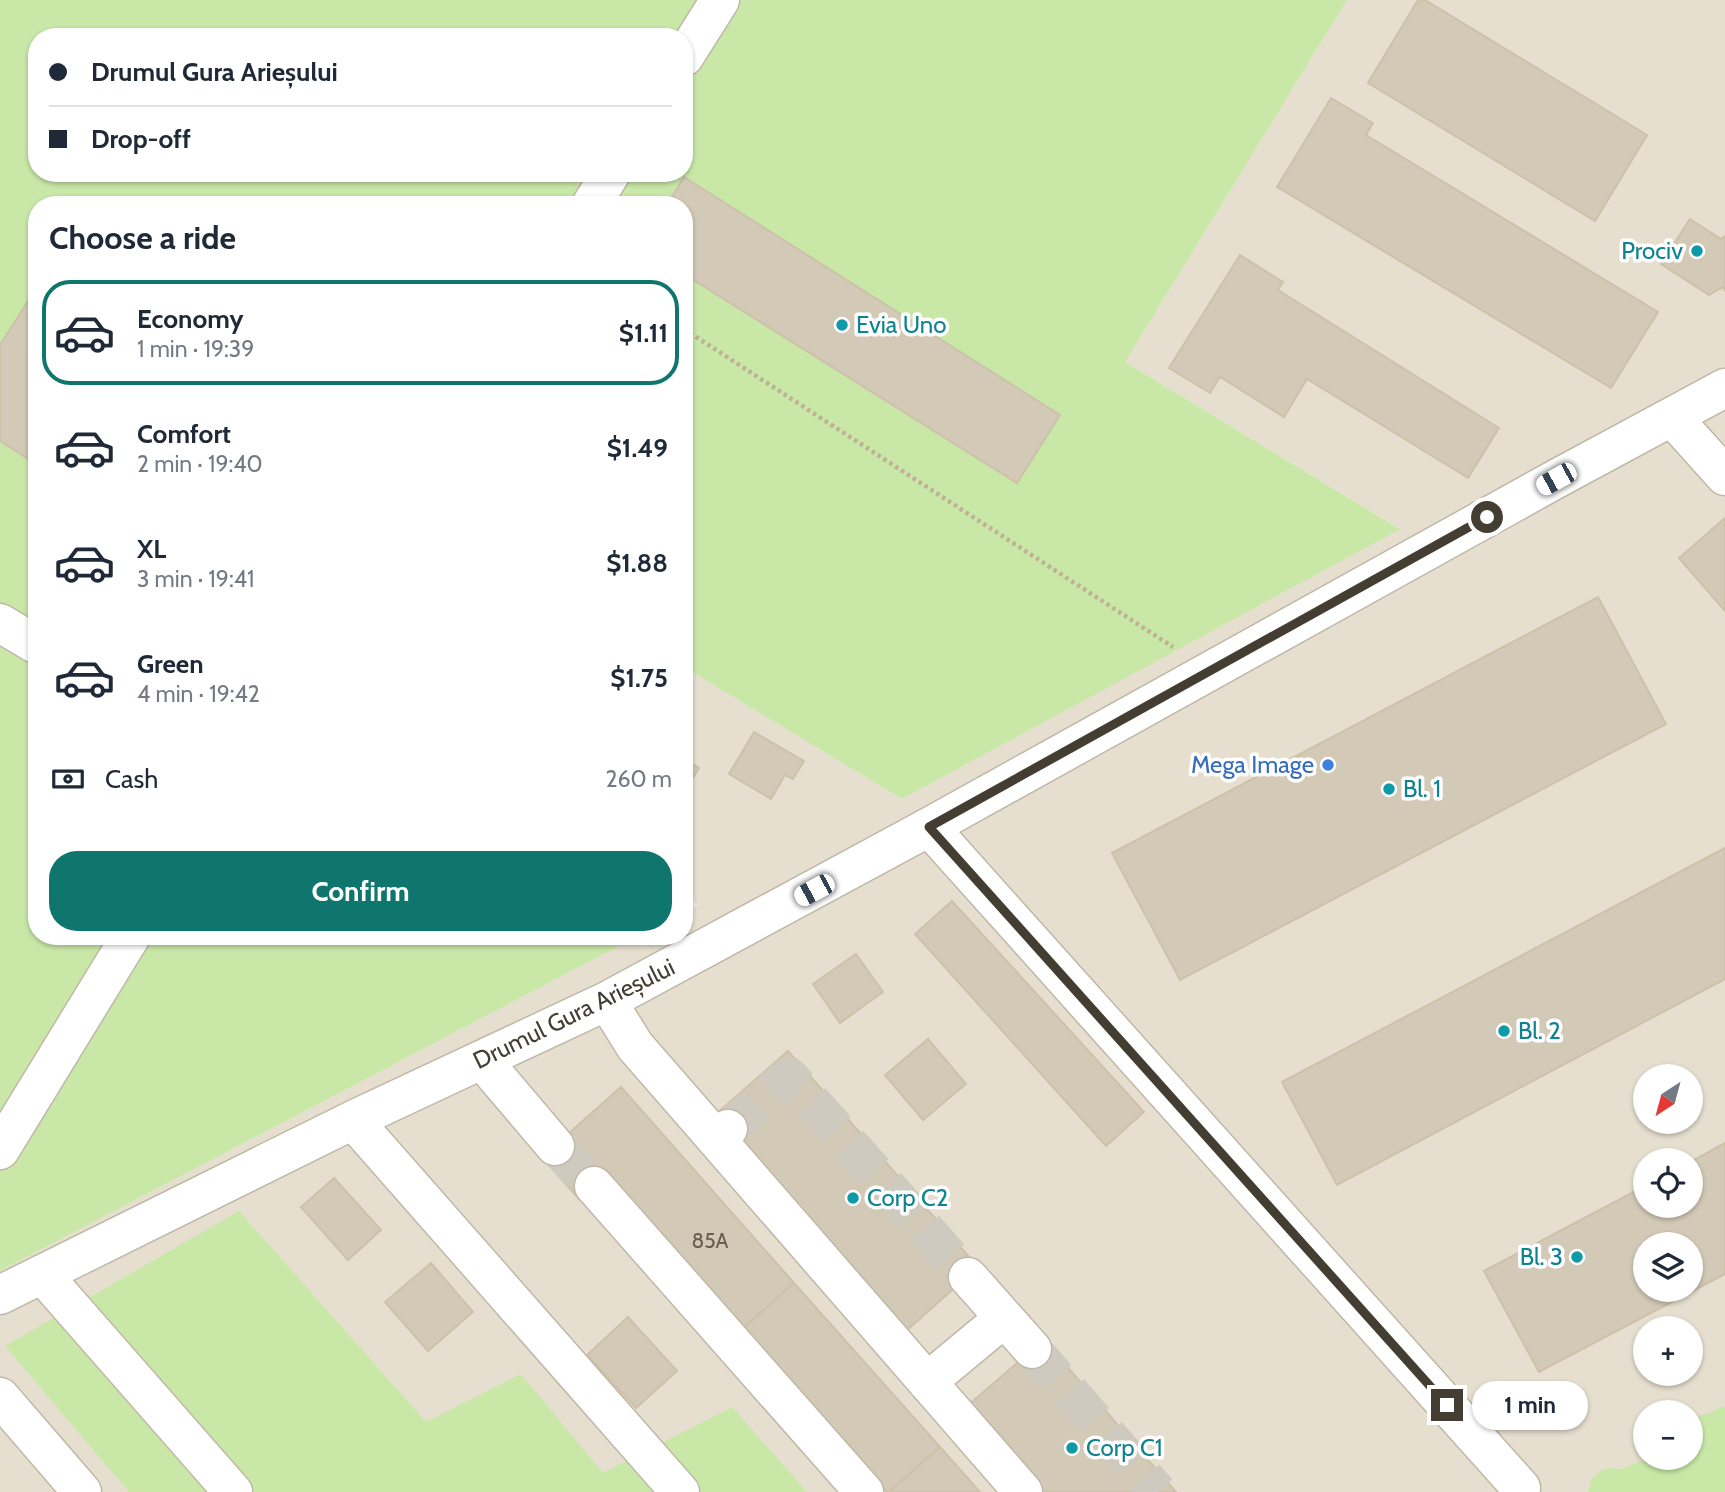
<!DOCTYPE html>
<meta charset="utf-8">
<style>
:root{--surface:#fff;--page:#f6f6f7;--text:#1f2937;--muted:#747a83;--line:#e0e1e3;--accent:#0f766e}
body{margin:0;font-family:Cabin,sans-serif;background:var(--page);color:var(--text);height:100vh;display:flex;flex-direction:column;font-size:26px;white-space:nowrap}
*{box-sizing:border-box;margin:0}
p{font-size:23px;color:var(--muted)}
.icon{flex:none;width:38px;height:38px;fill:none;stroke:currentColor;stroke-width:2;stroke-linecap:round;stroke-linejoin:round}
.map{position:relative;flex:1;overflow:hidden}
.drawer{position:absolute;left:28px;top:196px;width:665px;height:749px;display:flex;flex-direction:column;background:var(--surface);border-radius:28px;box-shadow:0 2px 5px #0004}
.drawer>*{flex:none}
.top-card{position:absolute;left:28px;top:28px;width:665px;height:154px;border-radius:28px;box-shadow:0 2px 5px #0004;display:grid;align-content:center;height:154px;padding:0 21px;background:var(--surface)}
.needle{width:46px;rotate:216deg}
.buttons{position:absolute;left:1633px;top:1064px;display:grid;gap:14px}
.buttons a{display:grid;place-items:center;width:70px;height:70px;border-radius:50%;background:var(--surface);box-shadow:0 2px 5px #0004;font-size:35px}
.end{position:absolute;width:32px;height:32px;margin:-16px;border:9px solid #433d32;background:#fff;box-shadow:0 0 0 4px #fff}
.from{border-radius:50%}
.bubble{position:absolute;height:49px;border-radius:24px;background:var(--surface);box-shadow:0 2px 5px #0004;font-size:23px;font-weight:700;line-height:49px;text-align:center}
.car{position:absolute;width:21px;height:42px;margin:-21px -10px;border-radius:9px;box-shadow:0 0 5px 2px #0007;background:linear-gradient(#fff 24%,#345 0 40%,#fff 0 76%,#345 0 86%,#fff 0)}
.top-card b{display:flex;align-items:center;gap:24px;height:66px;font-size:26px}
.top-card b+b{border-top:2px solid var(--line)}
.top-card i{width:18px;height:18px;background:var(--text)}
ul{padding:0;list-style:none}
li{display:flex;align-items:center;gap:21px;height:105px;margin:0 14px 10px;padding:0 7px;border:4px solid transparent;border-radius:28px}
li div{flex:1}
li b{display:block;font-size:26px}
li em{font-style:normal;font-weight:700}
li.selected{border-color:var(--accent)}
li>.icon{width:63px;height:63px;stroke-width:1.5}
h2{padding:0 21px;font-size:32px;line-height:84px}
.pay{display:flex;align-items:center;gap:18px;height:77px;padding:0 21px;font-size:26px}
.pay p{margin-inline-start:auto}
.button{display:flex;gap:14px;margin-top:auto;padding:14px 21px}
.button a{flex:1;height:80px;border-radius:28px;background:var(--accent);color:#fff;font-size:28px;font-weight:700;line-height:80px;text-align:center}
.map>svg:first-child{display:block}
.residential{fill:#e6dfcf;fill-rule:evenodd}
.green{fill:#c9e8a8;fill-rule:evenodd}
.building{fill:#d3c9b7;stroke:#cec1aa;stroke-width:2;fill-rule:evenodd}
.lines{fill:none;stroke-linecap:round;stroke-linejoin:round}
.minor-tunnel{stroke:#cecabf;stroke-width:38;stroke-dasharray:38 19;stroke-linecap:butt}
.minor-casing{stroke:#c0b8a7;stroke-width:41}
.path{stroke:#bfb195;stroke-width:4.5;stroke-dasharray:3.5 3.5;stroke-linecap:butt}
.minor{stroke:#fff;stroke-width:38}
.route{stroke:#433d32;stroke-width:9}
.culture-dot{fill:#0f9aa8;stroke:#fff;stroke-width:2.5}
.shop-dot{fill:#3f7fe0;stroke:#fff;stroke-width:2.5}
.labels{text-anchor:middle;stroke-width:7;stroke-linejoin:round;paint-order:stroke}
.number-label{font-size:21px;fill:#676053}
.culture-label{font-size:24px;fill:#0d838f;stroke:#fff;text-anchor:start}
.shop-label{font-size:24px;fill:#366cbe;stroke:#fff;text-anchor:end}
.street-label{font-size:24px;fill:#433d32;stroke:#fff}
</style>
<div class="map">
<svg width="1725" height="1492" viewBox="0 0 1725 1492">
<rect width="100%" height="100%" fill="#f1ede2"/>
<path class="residential" d="M1347,0H1725V1492H0V1271L638,936H684V912L698,905L684,896V667L902,799L1399,528L1125,362ZM1645,1076H1690V1122H1645ZM1645,1160H1690V1206H1645ZM1645,1244H1690V1290H1645ZM1645,1328H1690V1374H1645ZM1645,1412H1690V1458H1645Z"/>
<path class="green" d="M0,0H1347L1125,362L1400,529L902,799L684,667V205H37V936H638L0,1271ZM37,37H684V173H37Z
M239,1211L426,1422L521,1374L603,1473L732,1407L807,1492H129L5,1346Z
M1723,1406L1725,1407V1492H1588L1592,1478L1602,1470L1609,1468L1622,1469L1635,1463L1654,1458H1690L1691,1416C1704,1416 1712,1412 1723,1406Z"/>
<path class="building" d="M1418,0H1425L1647,135L1595,221L1368,83Z
M1331,98L1373,123L1366,135L1658,312L1611,388L1277,187Z
M684,177L1060,415L1017,483L684,274V205H667Z
M1690,219L1721,239L1725,236V291L1723,287L1709,295L1661,264Z
M1240,255L1283,282L1278,290L1499,428L1468,478L1307,379L1284,417L1220,377L1210,393L1169,368Z
M37,287V449L30,460L0,441V345Z
M1725,518V611L1679,558Z
M1598,597L1666,724L1180,980L1112,853Z
M754,732L804,761L793,779L785,775L771,799L729,774Z
M684,759L699,768L684,792Z
M1725,848V979L1337,1185L1282,1082Z
M952,901L1144,1112L1106,1146L915,934Z
M856,954L883,992L840,1023L813,984Z
M928,1039L966,1084L923,1120L885,1075Z
M788,1051L978,1267L906,1331L716,1114Z
M621,1087L794,1283L741,1330L605,1176L579,1199L542,1157Z
M1725,1143V1274L1539,1372L1484,1271L1645,1186V1206H1690V1162ZM1645,1244H1690V1290H1645Z
M334,1178L381,1230L348,1260L301,1207Z
M431,1263L473,1312L428,1351L385,1302Z
M794,1283L940,1447L889,1492H887L741,1330Z
M628,1317L677,1371L636,1408L587,1355Z
M1044,1340L1176,1492H1043L968,1405Z
M940,1447L980,1492H889Z"/>
<g class="lines">
<path class="minor-tunnel" d="M728,1129L789,1076L968,1277
M555,1146L594,1186
M1032,1349L1158,1492"/>
<g class="minor-casing">
<path id="minor" d="M684,57L720,0
M591,205L611,173
M1672,417L1725,476
M0,623L37,645
M929,827L1521,1488
M607,1001L635,1046L716,1139
M482,1060L555,1146
M353,1120L680,1492
M728,1129L716,1139L1023,1492
M0,1150L131,936
M594,1186L864,1492
M42,1274L233,1492
M968,1277L1032,1349
M0,1295L353,1120L607,1001L929,827L1556,479L1725,388
M927,1382L1004,1318
M0,1397L82,1492"/>
</g>
<path class="path" d="M684,329L1173,647"/>
<use href="#minor" class="minor"/>
</g>
<g class="lines">
<path class="route" d="M1447,1405L929,827L1487,517"/>
</g>
<g class="culture-dot">
<circle cx="1697" cy="251" r="7"/>
<circle cx="842" cy="325" r="7"/>
<circle cx="1389" cy="789" r="7"/>
<circle cx="1504" cy="1031" r="7"/>
<circle cx="853" cy="1198" r="7"/>
<circle cx="1577" cy="1257" r="7"/>
<circle cx="1072" cy="1448" r="7"/>
</g>
<circle class="shop-dot" cx="1328" cy="765" r="7"/>
<g class="labels">
<g class="number-label">
<text x="710" y="1248">85A</text>
</g>
<g class="culture-label">
<text x="1683" y="259" text-anchor="end">Prociv</text>
<text x="856" y="333">Evia Uno</text>
<text x="1403" y="797">Bl. 1</text>
<text x="1518" y="1039">Bl. 2</text>
<text x="867" y="1206">Corp C2</text>
<text x="1563" y="1265" text-anchor="end">Bl. 3</text>
<text x="1086" y="1456">Corp C1</text>
</g>
<g class="shop-label">
<text x="1314" y="773">Mega Image</text>
</g>
<g class="street-label">
<text transform="translate(574 1014) rotate(-26)" y="8">Drumul Gura Arieșului</text>
</g>
</g>
</svg>
<div class="buttons">
<a><svg class="needle" viewBox="-14 -14 28 28"><path d="M0-13l5 13h-10z" fill="#e53935"/><path d="M0 13l5-13h-10z" fill="#747a83"/></svg></a>
<a><svg class="icon" aria-label="locate" viewBox="0 0 24 24"><circle cx="12" cy="12" r="6"/><path d="M12 2v4M12 18v4M2 12h4M18 12h4"/></svg></a>
<a><svg class="icon" aria-label="layers" viewBox="0 0 24 24"><path d="M12 4l9 5-9 5-9-5zM3 14l9 5 9-5"/></svg></a>
<a>+</a>
<a>−</a>
</div>
<i class="end from" style="left:1487px;top:517px"></i>
<i class="end" style="left:1447px;top:1405px"></i>
<div class="bubble" style="left:1472px;top:1381px;width:116px">1 min</div>
<i class="car" style="left:1556px;top:479px;rotate:241deg"></i>
<i class="car" style="left:814px;top:890px;rotate:242deg"></i>
<div class="top-card">
<b><i class="from"></i>Drumul Gura Arieșului</b>
<b><i></i>Drop-off</b>
</div>
<section class="drawer">
<h2>Choose a ride</h2>
<ul>
<li class="selected"><svg class="icon" aria-label="car" viewBox="0 0 24 24"><path d="M5 17H2v-5l4-1 3-4h7l3 4 3 1v5h-3M9 17h6M6 11h13"/><circle cx="7" cy="17" r="2"/><circle cx="17" cy="17" r="2"/></svg><div><b>Economy</b><p>1 min · 19:39</p></div><em>$1.11</em></li>
<li><svg class="icon" aria-label="car" viewBox="0 0 24 24"><path d="M5 17H2v-5l4-1 3-4h7l3 4 3 1v5h-3M9 17h6M6 11h13"/><circle cx="7" cy="17" r="2"/><circle cx="17" cy="17" r="2"/></svg><div><b>Comfort</b><p>2 min · 19:40</p></div><em>$1.49</em></li>
<li><svg class="icon" aria-label="car" viewBox="0 0 24 24"><path d="M5 17H2v-5l4-1 3-4h7l3 4 3 1v5h-3M9 17h6M6 11h13"/><circle cx="7" cy="17" r="2"/><circle cx="17" cy="17" r="2"/></svg><div><b>XL</b><p>3 min · 19:41</p></div><em>$1.88</em></li>
<li><svg class="icon" aria-label="car" viewBox="0 0 24 24"><path d="M5 17H2v-5l4-1 3-4h7l3 4 3 1v5h-3M9 17h6M6 11h13"/><circle cx="7" cy="17" r="2"/><circle cx="17" cy="17" r="2"/></svg><div><b>Green</b><p>4 min · 19:42</p></div><em>$1.75</em></li>
</ul>
<div class="pay"><svg class="icon" aria-label="cash" viewBox="0 0 24 24"><path d="M3 7h18v10H3z"/><circle cx="12" cy="12" r="2"/></svg>Cash<p>260 m</p></div>
<div class="button"><a>Confirm</a></div>
</section>
</div>
